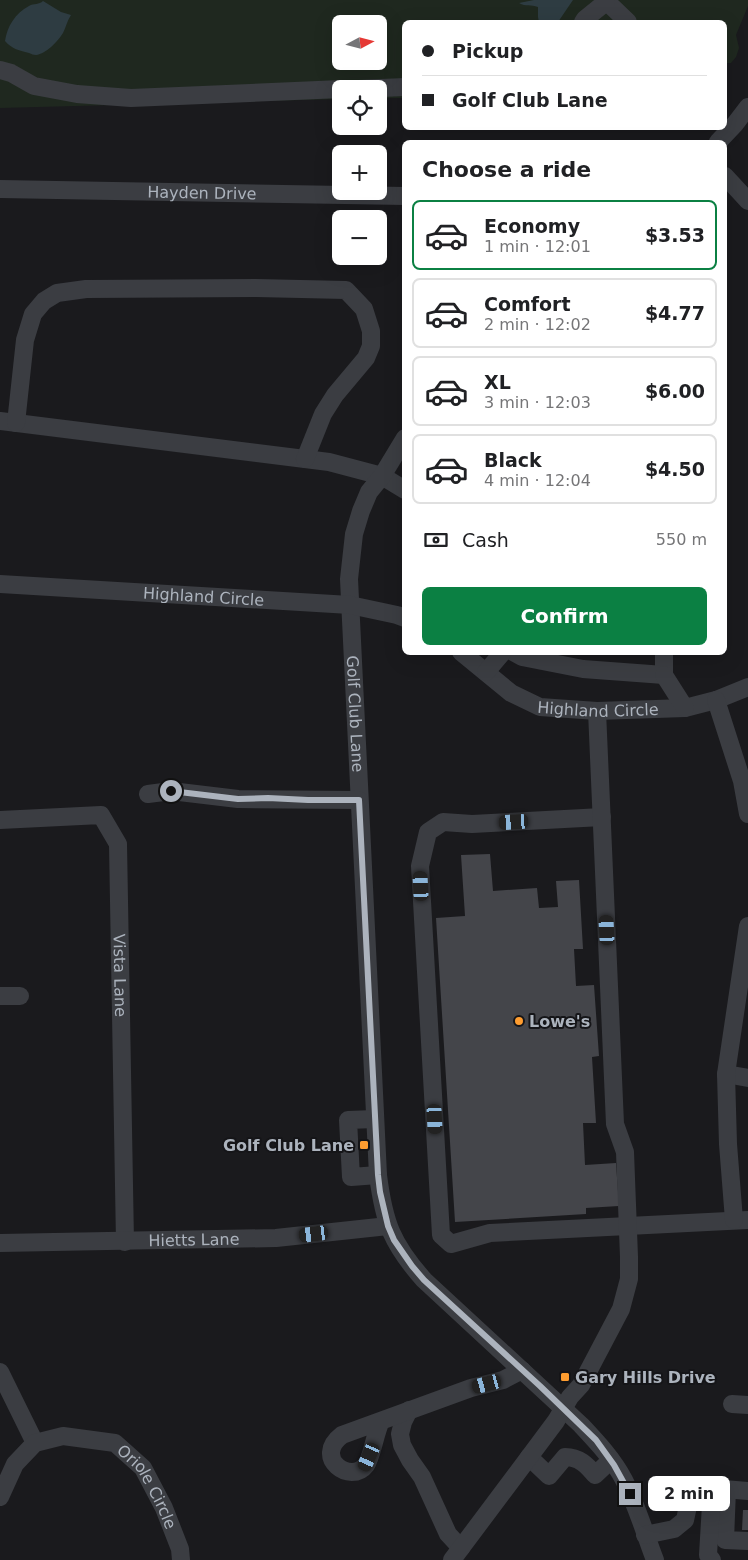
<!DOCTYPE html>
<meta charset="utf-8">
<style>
:root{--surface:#fff;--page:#f2f2f2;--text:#202124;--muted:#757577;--line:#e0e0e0;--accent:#0b8043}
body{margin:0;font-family:"DejaVu Sans",sans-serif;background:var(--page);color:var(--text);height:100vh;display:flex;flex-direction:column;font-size:19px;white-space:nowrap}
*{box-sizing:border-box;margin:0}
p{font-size:16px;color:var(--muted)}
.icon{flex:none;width:28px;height:28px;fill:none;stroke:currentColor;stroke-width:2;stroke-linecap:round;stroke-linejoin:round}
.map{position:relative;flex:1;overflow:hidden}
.sheet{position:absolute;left:402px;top:140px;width:325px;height:515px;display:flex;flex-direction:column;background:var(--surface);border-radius:8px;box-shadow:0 5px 20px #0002}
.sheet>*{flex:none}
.hud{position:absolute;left:402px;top:20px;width:325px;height:110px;border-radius:8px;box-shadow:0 5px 20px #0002;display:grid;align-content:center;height:110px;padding:0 20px;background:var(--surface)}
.needle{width:32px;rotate:83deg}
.fabs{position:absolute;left:332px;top:15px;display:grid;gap:10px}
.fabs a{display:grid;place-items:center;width:55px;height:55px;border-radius:8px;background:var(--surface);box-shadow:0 5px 20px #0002;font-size:25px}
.end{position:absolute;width:22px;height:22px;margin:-11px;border:6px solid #acb3bd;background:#111;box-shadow:0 0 0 2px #111}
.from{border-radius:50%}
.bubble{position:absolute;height:35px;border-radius:8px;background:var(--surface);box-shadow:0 5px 20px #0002;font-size:16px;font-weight:600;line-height:35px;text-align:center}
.car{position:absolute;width:15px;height:30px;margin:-15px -8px;border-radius:6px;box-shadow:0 0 4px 1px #0007;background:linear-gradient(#222 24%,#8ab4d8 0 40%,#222 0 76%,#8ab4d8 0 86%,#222 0)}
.hud b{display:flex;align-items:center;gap:18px;height:48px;font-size:19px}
.hud b+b{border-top:1px solid var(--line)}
.hud i{width:12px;height:12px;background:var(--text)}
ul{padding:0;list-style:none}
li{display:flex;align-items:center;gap:15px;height:70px;margin:0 10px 8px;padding:0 10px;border:2px solid var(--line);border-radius:8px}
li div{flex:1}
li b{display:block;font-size:19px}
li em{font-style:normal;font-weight:600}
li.on{border-color:var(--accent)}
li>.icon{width:45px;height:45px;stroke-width:1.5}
h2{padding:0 20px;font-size:22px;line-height:60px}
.pay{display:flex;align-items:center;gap:12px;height:55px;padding:0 20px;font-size:19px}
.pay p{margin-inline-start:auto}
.cta{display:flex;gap:10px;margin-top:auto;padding:10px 20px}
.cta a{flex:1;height:58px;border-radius:8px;background:var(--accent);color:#fff;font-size:20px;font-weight:600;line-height:58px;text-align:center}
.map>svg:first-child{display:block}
.green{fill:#1f281f;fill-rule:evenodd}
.water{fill:#2e3c42}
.building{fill:#44454a}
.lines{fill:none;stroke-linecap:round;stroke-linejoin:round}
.minor{stroke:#3b3d42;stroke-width:18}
.route{stroke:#acb3bd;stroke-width:6}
.poi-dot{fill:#ff9d30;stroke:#151518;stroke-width:2}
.labels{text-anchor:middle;stroke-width:4;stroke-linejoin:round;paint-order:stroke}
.street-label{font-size:16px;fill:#acb3bd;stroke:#151518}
.poi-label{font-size:16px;font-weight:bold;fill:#acb3bd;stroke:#151518;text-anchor:start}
</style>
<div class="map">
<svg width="748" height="1560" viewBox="0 0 748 1560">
<rect width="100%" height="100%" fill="#1a1a1d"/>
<path class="green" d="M0,0H748V6L736,35L739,48L736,57L731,63H725V22H405V98H379V89H341V99L0,108ZM341,24H379V61H341Z"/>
<path class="water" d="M534,0H573L558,22H539L538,17V7C531,4 526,7 519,3Z
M43,1L61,12L71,15C67,21 66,27 63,33C58,41 46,54 36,55C33,55 32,54 29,53C18,50 12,49 5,41C7,27 15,13 29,6C34,3 39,5 43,1Z"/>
<path class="building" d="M490,854L493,891L537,888L539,908L558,907L556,881L579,880L583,949H574L576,986L594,985L599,1056L592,1057L596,1123H583L585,1165L616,1163L619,1206L586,1208V1214L455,1222L436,918L465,916L461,855Z
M743,1510H748V1530H742Z"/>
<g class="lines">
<g class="minor">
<path d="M605,0L628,22"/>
<path d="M583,22L585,19L606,2"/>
<path d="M0,70L11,73L34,86L77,94L131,98L341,89"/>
<path d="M358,89L405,87"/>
<path d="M718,142L735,124L748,107"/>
<path d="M725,176L748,201"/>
<path id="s1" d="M0,189L405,196"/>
<path d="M0,421L329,462L382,476L405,490"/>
<path d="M16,423L25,340L33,314L44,301L57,293L86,289L256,288L346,290L364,309L371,331V346L366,358L335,395L323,414L305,459"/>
<path id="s2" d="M405,438L382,476L369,492L361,511L354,534L349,579L378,1175C384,1223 392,1244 424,1280L581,1425C597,1442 613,1459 624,1480C637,1506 645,1534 655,1560"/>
<path id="s3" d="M0,584L350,605L397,615L405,618"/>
<path id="s4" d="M461,652L511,693L540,707L597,711L685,708L716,700L748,687"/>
<path d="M513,652L522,657L583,669L664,675V652"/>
<path d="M486,672L503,652"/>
<path d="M664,675L685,708"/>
<path d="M716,700L742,781L748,814"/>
<path d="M148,794L171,791L238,799L359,800"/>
<path d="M602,817L472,824L443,822L428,832L420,866L441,1235L451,1244L490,1233L748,1220"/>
<path id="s5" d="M0,820L101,815L118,844L125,1242"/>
<path d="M0,996H20"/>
<path d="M726,1074L748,1078"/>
<path d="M375,1119L348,1120L351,1177L378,1175"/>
<path d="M734,1220L728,1144L726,1074L748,926"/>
<path id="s6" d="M0,1243L276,1238L388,1226"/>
<path d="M0,1372L35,1443"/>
<path d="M732,1404L748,1405"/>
<path d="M409,1410L403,1422L400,1434L402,1445L410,1460L422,1477L448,1534L461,1548"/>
<path d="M381,1421C375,1433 372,1457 366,1465C351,1485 312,1458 342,1435L471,1388L503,1380L522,1370"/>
<path d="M529,1457L549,1476L565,1457C579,1457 587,1465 595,1475L611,1460"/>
<path d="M727,1490L725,1540L748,1541"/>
<path id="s7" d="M0,1497L15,1464L35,1443L63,1436L115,1443L143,1468L164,1508L180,1549L181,1560"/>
<path d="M645,1535L674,1529L685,1520L691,1492L712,1488L748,1491"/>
<path d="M452,1560L556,1421L570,1397L581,1385L621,1309L629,1279V1257L625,1152L615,1124L597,711"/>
<path d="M712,1560L708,1555L712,1488"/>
</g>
</g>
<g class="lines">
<path class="route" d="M171,791L238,799L268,798L308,800H359L378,1175L380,1192L388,1226L394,1240L412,1266L424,1280L540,1386L596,1440L614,1465L630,1494"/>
</g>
<g class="poi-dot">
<circle cx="519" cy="1021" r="5"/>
<rect x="359" y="1140" width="10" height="10" rx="2.5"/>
<rect x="560" y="1372" width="10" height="10" rx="2.5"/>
</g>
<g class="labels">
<g class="street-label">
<text dy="6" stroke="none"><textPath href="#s1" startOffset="202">Hayden Drive</textPath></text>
<text dy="6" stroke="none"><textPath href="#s3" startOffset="204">Highland Circle</textPath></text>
<text dy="6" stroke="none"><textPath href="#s4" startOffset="155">Highland Circle</textPath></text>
<text dy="6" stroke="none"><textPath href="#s2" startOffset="290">Golf Club Lane</textPath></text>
<text dy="6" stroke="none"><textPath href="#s5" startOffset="266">Vista Lane</textPath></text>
<text dy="6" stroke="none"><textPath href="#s6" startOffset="194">Hietts Lane</textPath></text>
<text dy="6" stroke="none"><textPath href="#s7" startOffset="202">Oriole Circle</textPath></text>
</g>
<g class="poi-label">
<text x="529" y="1027">Lowe's</text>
<text x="354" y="1151" text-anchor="end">Golf Club Lane</text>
<text x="575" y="1383">Gary Hills Drive</text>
</g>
</g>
</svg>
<div class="fabs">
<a><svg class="needle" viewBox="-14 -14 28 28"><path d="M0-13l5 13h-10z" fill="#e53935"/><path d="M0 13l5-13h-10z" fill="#757577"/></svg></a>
<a><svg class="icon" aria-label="locate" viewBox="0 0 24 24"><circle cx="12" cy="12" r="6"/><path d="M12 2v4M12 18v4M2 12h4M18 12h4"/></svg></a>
<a>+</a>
<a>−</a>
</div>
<i class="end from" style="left:171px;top:791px"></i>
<i class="end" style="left:630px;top:1494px"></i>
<div class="bubble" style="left:648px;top:1476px;width:82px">2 min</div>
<i class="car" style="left:514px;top:822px;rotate:267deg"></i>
<i class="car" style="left:421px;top:886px;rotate:357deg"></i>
<i class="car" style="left:607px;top:930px;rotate:357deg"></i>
<i class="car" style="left:435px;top:1119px;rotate:177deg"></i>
<i class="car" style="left:314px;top:1234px;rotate:263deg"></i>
<i class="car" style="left:487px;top:1384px;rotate:255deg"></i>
<i class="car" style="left:369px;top:1457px;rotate:204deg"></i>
<div class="hud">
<b><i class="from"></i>Pickup</b>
<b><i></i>Golf Club Lane</b>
</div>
<section class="sheet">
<h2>Choose a ride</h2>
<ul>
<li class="on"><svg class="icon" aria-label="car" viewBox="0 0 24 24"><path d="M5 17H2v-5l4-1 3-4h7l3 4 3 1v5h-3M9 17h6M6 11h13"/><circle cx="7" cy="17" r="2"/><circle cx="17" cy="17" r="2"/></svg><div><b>Economy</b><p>1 min · 12:01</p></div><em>$3.53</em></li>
<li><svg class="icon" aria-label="car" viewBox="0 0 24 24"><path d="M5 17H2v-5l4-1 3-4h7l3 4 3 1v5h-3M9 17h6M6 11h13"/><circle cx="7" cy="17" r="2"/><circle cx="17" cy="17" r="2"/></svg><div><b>Comfort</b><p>2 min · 12:02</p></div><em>$4.77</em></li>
<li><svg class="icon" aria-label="car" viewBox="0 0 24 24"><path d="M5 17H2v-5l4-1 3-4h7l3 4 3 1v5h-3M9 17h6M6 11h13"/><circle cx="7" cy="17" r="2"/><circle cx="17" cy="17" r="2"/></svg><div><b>XL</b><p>3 min · 12:03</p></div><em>$6.00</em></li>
<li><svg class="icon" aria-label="car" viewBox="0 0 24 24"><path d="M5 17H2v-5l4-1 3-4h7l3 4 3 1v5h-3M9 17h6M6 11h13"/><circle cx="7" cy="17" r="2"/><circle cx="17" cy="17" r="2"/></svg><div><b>Black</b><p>4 min · 12:04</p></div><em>$4.50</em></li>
</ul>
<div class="pay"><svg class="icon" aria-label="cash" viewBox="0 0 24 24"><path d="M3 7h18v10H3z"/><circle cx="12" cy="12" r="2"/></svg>Cash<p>550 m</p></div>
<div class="cta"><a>Confirm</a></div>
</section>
</div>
